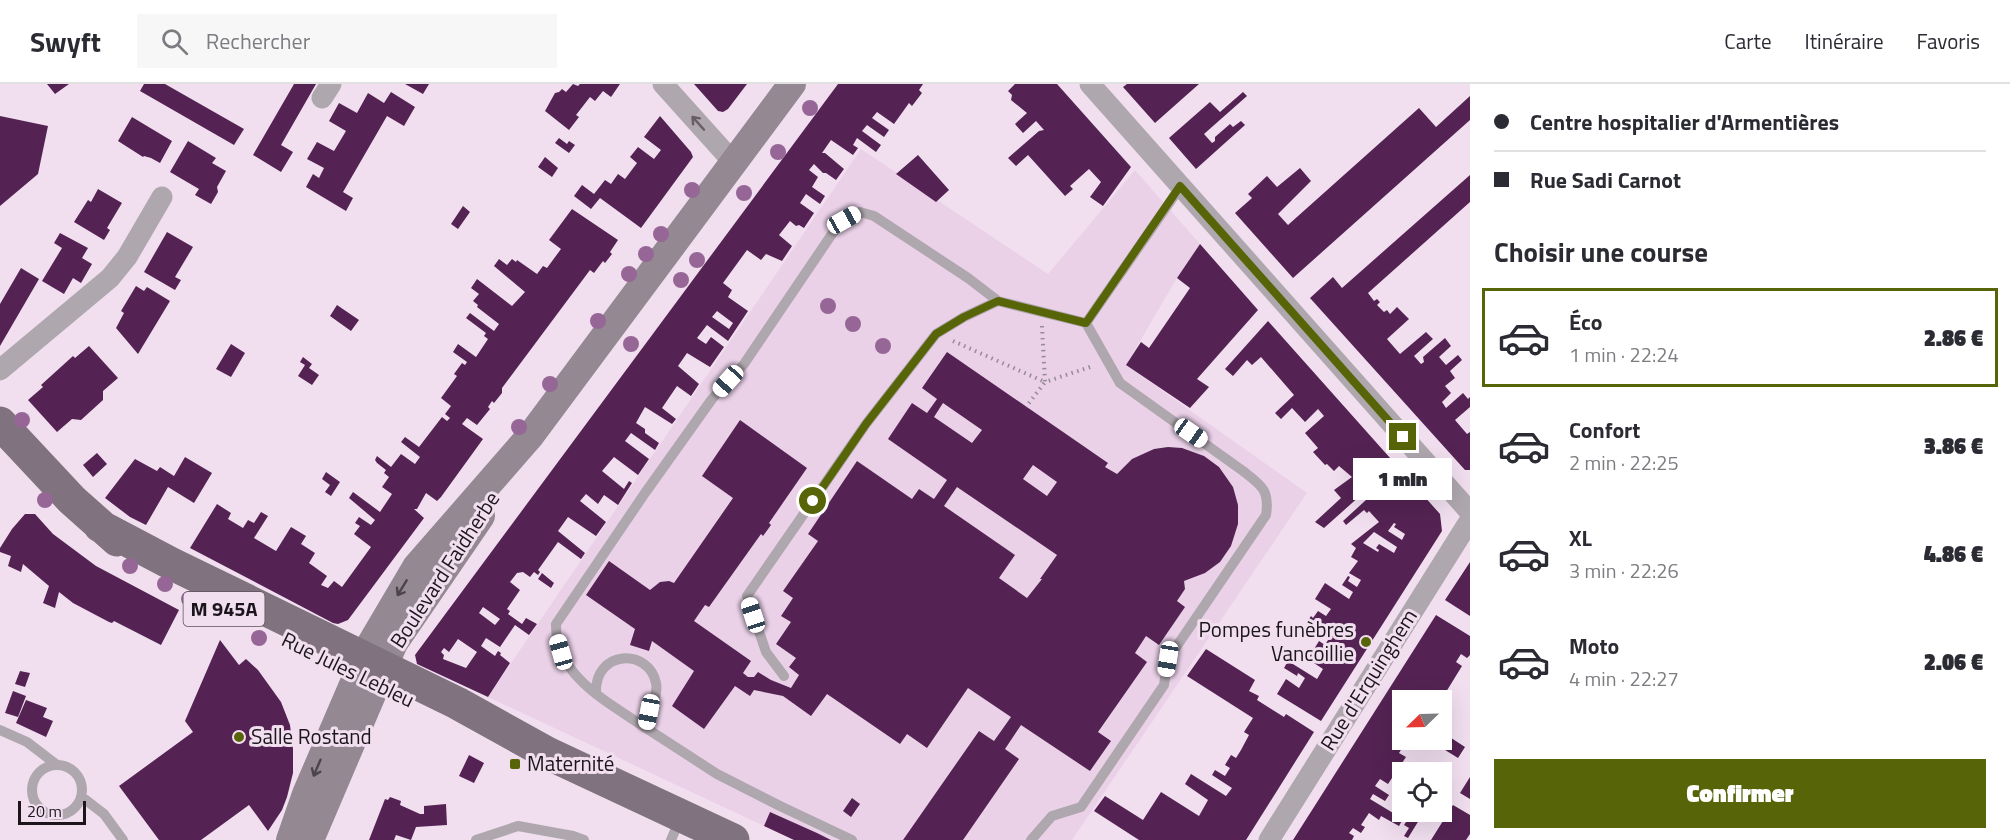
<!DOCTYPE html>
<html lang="fr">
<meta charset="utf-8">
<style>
:root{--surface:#fff;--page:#f7f7f7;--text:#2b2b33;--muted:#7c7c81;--line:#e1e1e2;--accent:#576508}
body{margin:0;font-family:"Titillium Web",sans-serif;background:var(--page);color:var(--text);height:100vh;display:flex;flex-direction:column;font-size:22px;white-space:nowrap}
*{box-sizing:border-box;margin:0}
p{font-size:20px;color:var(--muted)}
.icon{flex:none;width:33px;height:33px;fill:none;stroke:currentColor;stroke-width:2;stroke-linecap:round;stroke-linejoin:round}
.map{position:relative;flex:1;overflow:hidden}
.side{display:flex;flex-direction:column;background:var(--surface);width:540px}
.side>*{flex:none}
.banner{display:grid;align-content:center;height:132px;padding:0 24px;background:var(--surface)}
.needle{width:39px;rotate:247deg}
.controls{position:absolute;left:1392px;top:606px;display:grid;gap:12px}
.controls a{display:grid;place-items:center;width:60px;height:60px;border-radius:0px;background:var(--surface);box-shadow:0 6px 24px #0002;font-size:30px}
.scale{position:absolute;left:18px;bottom:15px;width:68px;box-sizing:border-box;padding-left:6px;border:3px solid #1c161c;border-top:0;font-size:16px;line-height:21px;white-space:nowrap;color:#1c161c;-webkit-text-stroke:4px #f1dff0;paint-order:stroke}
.end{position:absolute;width:27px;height:27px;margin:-14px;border:8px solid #576508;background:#fff;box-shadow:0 0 0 3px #fff}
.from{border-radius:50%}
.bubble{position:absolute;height:42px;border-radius:0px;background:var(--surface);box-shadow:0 6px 24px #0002;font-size:20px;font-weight:800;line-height:42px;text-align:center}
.car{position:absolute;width:18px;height:36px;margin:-18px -9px;border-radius:8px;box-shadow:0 0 4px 2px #0007;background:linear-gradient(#fff 24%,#345 0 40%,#fff 0 76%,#345 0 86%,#fff 0)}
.banner b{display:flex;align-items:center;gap:21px;height:57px;font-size:22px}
.banner b+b{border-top:2px solid var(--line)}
.banner i{width:15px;height:15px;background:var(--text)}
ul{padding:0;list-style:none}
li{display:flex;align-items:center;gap:18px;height:99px;margin:0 12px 9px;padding:0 12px;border:3px solid transparent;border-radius:0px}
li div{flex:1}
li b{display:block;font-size:22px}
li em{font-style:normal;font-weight:800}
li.on{border-color:var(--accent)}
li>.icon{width:54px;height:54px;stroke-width:1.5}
h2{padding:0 24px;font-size:27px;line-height:72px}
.cta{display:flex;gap:12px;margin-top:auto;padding:12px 24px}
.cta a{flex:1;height:69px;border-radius:0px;background:var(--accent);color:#fff;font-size:24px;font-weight:800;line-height:69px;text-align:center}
header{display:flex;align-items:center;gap:36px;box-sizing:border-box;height:84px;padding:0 30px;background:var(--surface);border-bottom:2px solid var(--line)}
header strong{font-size:28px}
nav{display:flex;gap:33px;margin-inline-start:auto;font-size:21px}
.search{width:420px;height:54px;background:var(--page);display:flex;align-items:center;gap:15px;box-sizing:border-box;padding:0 21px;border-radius:0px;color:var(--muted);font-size:22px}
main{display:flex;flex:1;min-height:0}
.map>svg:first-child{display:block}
.built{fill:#ead1e8}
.building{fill:#542353;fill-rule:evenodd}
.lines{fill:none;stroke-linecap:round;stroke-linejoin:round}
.path{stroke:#988b98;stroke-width:4;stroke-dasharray:1.5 4.5;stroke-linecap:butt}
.lane{stroke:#afa7ae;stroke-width:10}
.street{stroke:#afa7ae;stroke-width:21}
.secondary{stroke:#948893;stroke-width:28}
.primary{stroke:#80727f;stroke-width:33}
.tree{fill:#966796}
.oneway{stroke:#665e65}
.oneway2{stroke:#4c444c}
.route{stroke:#576508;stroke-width:8}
.poi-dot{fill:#576508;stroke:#f1dff0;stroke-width:2}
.labels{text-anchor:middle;stroke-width:6;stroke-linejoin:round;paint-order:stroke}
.shield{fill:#f1dff0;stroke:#5c525c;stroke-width:1.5}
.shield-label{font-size:20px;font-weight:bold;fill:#1c161c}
.street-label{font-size:21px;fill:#1c161c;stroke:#f1dff0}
.poi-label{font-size:21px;fill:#1c161c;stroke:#f1dff0;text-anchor:start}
</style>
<header>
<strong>Swyft</strong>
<div class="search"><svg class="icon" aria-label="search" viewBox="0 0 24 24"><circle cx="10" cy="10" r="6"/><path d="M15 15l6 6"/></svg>Rechercher</div>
<nav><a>Carte</a><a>Itinéraire</a><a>Favoris</a></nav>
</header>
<main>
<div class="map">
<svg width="1470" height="756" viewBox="0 0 1470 756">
<rect width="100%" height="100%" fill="#f1dff0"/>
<path class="built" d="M861,65L1048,190L1135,86L1200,160L1177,194L1126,281L1307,409L1072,756H794L488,613Z"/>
<path class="building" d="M47,0H69L55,10Z
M144,0H165L244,45L234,61L140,7Z
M294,0H316L281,61L293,68L281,88L253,71Z
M405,0H429L423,10Z
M573,0L578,2L580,0H620L611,13L603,7L595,17L590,13L576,31L579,33L569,46L545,27L555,9L559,8L562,5L566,8Z
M694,0H747L728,25L723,28L718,27Z
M838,0H923L919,6L922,9L912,22L909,19L894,40L877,28L872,34L889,46L884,53L867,41L862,47L881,61L876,68L857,54L853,61L858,64L853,71L831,56L822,69H825L844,85L836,96L826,89H823L814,80L809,86L818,93L812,103L825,112L820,120L806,110L800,119L814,129L804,144L799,141L796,142L790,137L779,151L792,162L782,177L766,170L761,176L747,166L723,199L732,206L728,213L748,227L728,257L707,241L697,254L706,260L711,253L724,263L710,283L687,269L678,282L699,300L691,312L677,302L662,324L676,335L672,340L645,323L641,330L636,339L645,345V349L659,359L655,366L631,349L625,357L649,375L638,391L614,373L602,387L624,405L629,397L632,399L618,421L604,411L598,420L586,410L580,417L606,438L596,452L568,433L558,447L585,469L581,475L558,458L538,486L540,488L538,491L534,488L530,493L523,488L517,489L510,498L520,506L507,525L510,527L508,530L522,540L526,534L537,540L529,551L515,541L500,563L486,554L481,562L495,572L498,567L501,569L500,571L510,579L488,613L417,580L415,571ZM717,227L733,239L729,245L712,233ZM483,523L500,535L495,541L479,529ZM458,555L477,568L466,584L443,575L444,571L441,568L444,564L449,568Z
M1015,0H1057L1131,83L1103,122L1090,113L1101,98L1089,85L1070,102L1073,105L1065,112L1028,71L1016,82L1008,74L1039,47L1044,46L1036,37L1023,49L1015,40L1027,29L1011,16L1012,11L1008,7Z
M1127,0H1199L1155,39L1123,3Z
M391,8L415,23L404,42L387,32L343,108L353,114L346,127L306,103L313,90L319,94L324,84L307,75L317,58L334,67L346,47L329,37L339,19L357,29L368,9L384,19Z
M1243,8L1247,12L1204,50L1212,59L1215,57V53L1230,40L1233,43L1241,37L1245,41L1196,85L1169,54L1210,18L1220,28Z
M1470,12V36L1293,194L1235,129L1252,114L1248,110L1267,92L1277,103L1300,84L1311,97L1278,130L1288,141L1419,24L1436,43Z
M0,32L48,42L38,90L0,122Z
M660,32L691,68L693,73L641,144L600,114L591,125L574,112L582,101L594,110L605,96L611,100L618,90L625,95L637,79L630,73L638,63L654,75L661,66L644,53Z
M132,33L172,57L160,79L151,74L144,72L143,73L118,57Z
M559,54L567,60L569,57L575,61L569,69L555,59Z
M188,57L216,74L212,79L226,87L217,103L218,108L211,120L195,111L199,105L170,88Z
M918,71L949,106L936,118L896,90Z
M545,73L558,84L552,93L538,83Z
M1470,91V118L1368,209L1374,217L1377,215L1380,218L1377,221L1384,228L1387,226L1390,230L1397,223L1409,235L1387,255L1400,270L1426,248L1433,255L1414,272L1421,280L1424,278L1423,273L1445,254L1451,262L1439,273L1446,281L1458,271L1462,276L1450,287L1455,294L1445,302L1451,309L1442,318L1446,324L1463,309L1468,315L1470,313V323L1455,336L1467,350L1470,348V386H1465L1310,214L1333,193L1342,204Z
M98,105L122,119L107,144L110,146L104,156L74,138L88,116L91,118Z
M463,122L470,128L458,145L451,140Z
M572,125L618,156L610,168L612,170L605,179L603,177L594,189L590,186L502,304V309L494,319L492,317L488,323L490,325L477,341L467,334L462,340L483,355L441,413L437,417L426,409L417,425H414L424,434L348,536L338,540L333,539L190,464L217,420L231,429L228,435L243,444L248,436L254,439L261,428L268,432L254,454L276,467L291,443L306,452L301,460L315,469L309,479L327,492L321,501L328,504L334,497L342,503L371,463L354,450L360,442L355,439L359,433L371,441L375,436L349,414L353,408L380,428L392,410L382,403L389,393L384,389L386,386L377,379L375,376L377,372L391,383L401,370L415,380L420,373L401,358L405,353L419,363L442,333L447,337L450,334L445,330L451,322L441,314L457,292L454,290L462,279L465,281L467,278L453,268L458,260L476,273L488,255L484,252L486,249L466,234L470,229L494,247L499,240L477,223L478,221L473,217L479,210L471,204L477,195L512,222L525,208L494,182L499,175L507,181L512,175L516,178L517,176L537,190L543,182L547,184L561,165L549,156Z
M167,148L193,163L175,193L181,196L175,206L144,188Z
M60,149L88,164L82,174L92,180L81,199L73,194L64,210L42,197L62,164L54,159Z
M1200,160L1258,226L1197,295L1209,303L1190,324L1126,281L1141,258L1149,264L1190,204L1177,194Z
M21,184L39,195L0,262V220Z
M136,202L144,207L147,203L170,217L138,270L116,244L124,229L121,227Z
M337,221L359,236L351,247L330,232Z
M1268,237L1440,430L1442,447L1321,637L1277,610L1286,595L1299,604L1305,594L1298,589L1297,592L1284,584L1288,577L1317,595L1323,585L1308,575L1319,557L1325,561L1331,551L1325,547L1324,549L1307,538L1311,532L1313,534L1318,527L1326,532L1331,525L1315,515L1325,499L1349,515L1353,508L1342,501L1348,492L1350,493L1348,497L1357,503L1361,496L1349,489L1358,477L1351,473L1356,464L1351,460L1379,438L1369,427L1367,429L1364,426L1346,441L1343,437L1366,416L1361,411L1324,444L1315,438L1341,414L1334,406L1352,393L1339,382L1334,387L1327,380L1325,381L1313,368L1318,364L1305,349L1324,332L1318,325L1305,338L1292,324L1281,335L1275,329L1294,311L1261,273L1252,281L1247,276L1233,292L1225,285ZM1394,439L1396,440L1394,443L1405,450L1402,456L1388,447ZM1374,448L1397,463L1394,469L1379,460L1376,464L1379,466L1378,468L1363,459Z
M231,260L245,269L231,293L216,285Z
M89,262L118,294L103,307V316L81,336L72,335L57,348L28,316L43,303L41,301L73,272L75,274Z
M947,268L1108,379L1105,383L1117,390L1132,375L1154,365L1168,363L1182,364L1204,372L1219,383L1233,403L1238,421V440L1231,462L1220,478L1205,489L1184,497L1185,505L1177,517L1185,523L1159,561L1146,552L1135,569L1147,578L1098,648L1111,657L1090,687L1021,641L1005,665L1019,675L963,756H903L979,647L994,657L1011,633L968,604L927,664L907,650L900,660L827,610L811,632L783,612L754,606L750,612L735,602L704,645L672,622L694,587L652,557L649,567L630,561L635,545L586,511L609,477L650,506L660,498L669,497L674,499L733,414L702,392L740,336L807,384L769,439L771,441L763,452L761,450L709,523L705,521L694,537L751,577L743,589L748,593H754L758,588L771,596L791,604L799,591L789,583L796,574L776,560L791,538L781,532L793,514L783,507L818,457L808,450L857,377L912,415L919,405L934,415L947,396L888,355L912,319L927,329L937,315L922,304ZM943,319L982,346L972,359L934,333ZM1033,381L1057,398L1047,412L1023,395ZM957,403L1057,471L1040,495H1042L1027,514L999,494L1015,471L944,422Z
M303,273L312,280L309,284L319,291L312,301L298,292L305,281L300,278Z
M97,369L107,380L93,393L83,381Z
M185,373L212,389L194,419L168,403L146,441L130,433L105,414L135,375L157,387L160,383L174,392Z
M326,388L340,398L331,412L325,408L330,401L322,395Z
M25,430H35L53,450L96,482L179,526L161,561L114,537L112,539L109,538L73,519L59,508L55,524L43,519L49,502L23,480L21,488L8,482L11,472L0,468V464L12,445Z
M1470,478V532L1445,516Z
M542,489L554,499L551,504L538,495Z
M1436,531L1470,552V571L1467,574L1461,570L1456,578L1462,582L1446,608L1443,606L1441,609L1437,607L1434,612L1442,616L1432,614L1430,616L1420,610L1416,616H1402V656H1420L1415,663L1413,661L1410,665L1404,661L1399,669L1406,673L1388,700L1380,695L1375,702L1389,711L1385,717L1373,710L1370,715L1403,735L1399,742L1381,732L1379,736L1369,729L1361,741L1365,743L1361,749L1353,744L1349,749L1354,752L1352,756H1293Z
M220,556L239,581L246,575L258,586L281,618L290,641L293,665V689L287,713L282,726L268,747L249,721L201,756H159L119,702L193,648L185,637Z
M1206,565L1255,596L1249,607L1259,612L1257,616L1284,633L1286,630L1314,648L1246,756H1139L1094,727L1105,712L1143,736L1161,708L1199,732L1208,716L1185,700L1191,690L1226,712L1232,704L1212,691L1215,686L1225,692L1230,684L1225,681L1231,671L1236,674L1241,666L1249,651L1244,648L1253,634L1187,592Z
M20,587L30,589L25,603L15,600Z
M13,607L26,612L18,633L5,629Z
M26,616L47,624L43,633L53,637L46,653L16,639Z
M1442,648L1465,663L1458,674L1429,656H1442Z
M469,671L484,679L474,699L459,692Z
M1470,693V715L1460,709Z
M390,713L401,717L400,721L420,730H424V722L446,720L447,741L416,743L411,756L396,751L394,756H369L385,715L388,716Z
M852,714L860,720L851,733L843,727Z
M1453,721L1470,731V750L1466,756H1431Z
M770,728L817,749L831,756H794L764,742Z
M1407,728H1424L1408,754L1404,752L1409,744L1404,741L1406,738L1403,735Z"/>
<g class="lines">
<path class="path" d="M1042,242L1045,298L1093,282
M953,257L1045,298L1026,323"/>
<path class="lane" d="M784,592L766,568L747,512L866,340L936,250L964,233L998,217
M596,610C594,565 649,564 656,599C659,610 648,632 646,644C608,618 555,592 556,540L645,409L712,315L744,280L834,147L844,136L860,128L874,132L968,194L998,217L1086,239L1181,102
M646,644L717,690L780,722L852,756
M0,646L27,658L57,681
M32 706a25 25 0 1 1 50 0a25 25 0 1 1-50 0Z
M82,713L104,730L123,756
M476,756L518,742L573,752L584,756
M671,756L680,735
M1031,756L1052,732L1081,723L1164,601L1168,575L1266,431C1270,406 1261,401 1243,387L1120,299L1086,239"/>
<path class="street" d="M663,0L734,79
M1090,0L1470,428
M322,14L331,0
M0,286L110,194L127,173L162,113
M1269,756L1470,436"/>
<path class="secondary" d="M290,756L306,710L370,561L416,483L531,351L792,0
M310,756L394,559L481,432"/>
<path class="primary" d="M0,339L72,416L117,456
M100,442L172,480L457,619L547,669L733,756"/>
</g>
<g class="tree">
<circle cx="810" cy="24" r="8"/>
<circle cx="778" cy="68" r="8"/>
<circle cx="692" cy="106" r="8"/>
<circle cx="744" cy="109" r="8"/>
<circle cx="661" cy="150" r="8"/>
<circle cx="646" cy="170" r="8"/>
<circle cx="697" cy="176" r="8"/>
<circle cx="629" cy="190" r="8"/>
<circle cx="681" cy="196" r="8"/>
<circle cx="828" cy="222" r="8"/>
<circle cx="598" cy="237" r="8"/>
<circle cx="853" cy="240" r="8"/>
<circle cx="631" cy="260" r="8"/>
<circle cx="883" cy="262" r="8"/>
<circle cx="550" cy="300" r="8"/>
<circle cx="22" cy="336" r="8"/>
<circle cx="519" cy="343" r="8"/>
<circle cx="45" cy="416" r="8"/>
<circle cx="130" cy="482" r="8"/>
<circle cx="165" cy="500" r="8"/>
<circle cx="189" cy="515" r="8"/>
<circle cx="224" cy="531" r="8"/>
<circle cx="259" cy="554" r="8"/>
</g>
<defs><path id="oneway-shaft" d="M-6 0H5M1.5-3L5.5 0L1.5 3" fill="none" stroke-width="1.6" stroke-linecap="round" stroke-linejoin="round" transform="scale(1.5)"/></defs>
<use class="oneway" href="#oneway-shaft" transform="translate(698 39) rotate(-132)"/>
<g class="oneway2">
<use href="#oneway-shaft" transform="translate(402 504) rotate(121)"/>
<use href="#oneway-shaft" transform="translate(317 684) rotate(113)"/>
</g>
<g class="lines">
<path class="route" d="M813,417L866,340L936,250L964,233L998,217L1086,239L1180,102L1403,353"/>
</g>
<g class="poi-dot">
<circle cx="1366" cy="558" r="6"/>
<circle cx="239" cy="653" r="6"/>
<rect x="509" y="674" width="12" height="12" rx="3"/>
</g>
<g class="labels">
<rect class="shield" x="183.5" y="508" width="81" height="34" rx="4.5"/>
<g class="shield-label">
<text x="224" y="532">M 945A</text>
</g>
<g class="street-label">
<text transform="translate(445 486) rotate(-57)" y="7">Boulevard Faidherbe</text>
<text transform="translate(348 586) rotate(26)" y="7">Rue Jules Lebleu</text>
<text transform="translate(1369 596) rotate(-58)" y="7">Rue d'Erquinghem</text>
</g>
<g class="poi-label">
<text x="1354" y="553" text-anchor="end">Pompes funèbres<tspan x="1354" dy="24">Vancoillie</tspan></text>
<text x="251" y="660">Salle Rostand</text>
<text x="527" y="687">Maternité</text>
</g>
</g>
</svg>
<div class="controls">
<a><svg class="needle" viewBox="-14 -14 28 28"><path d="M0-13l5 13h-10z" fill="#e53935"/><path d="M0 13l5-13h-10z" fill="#7c7c81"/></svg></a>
<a><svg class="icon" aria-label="locate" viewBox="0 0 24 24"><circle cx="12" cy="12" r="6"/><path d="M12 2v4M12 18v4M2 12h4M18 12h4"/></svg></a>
</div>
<div class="scale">20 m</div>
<i class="end from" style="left:813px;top:417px"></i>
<i class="end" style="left:1403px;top:353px"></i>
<div class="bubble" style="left:1353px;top:374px;width:99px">1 min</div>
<i class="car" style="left:844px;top:136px;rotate:61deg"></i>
<i class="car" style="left:728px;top:297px;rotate:222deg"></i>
<i class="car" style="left:1191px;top:349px;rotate:125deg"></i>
<i class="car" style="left:753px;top:531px;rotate:342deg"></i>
<i class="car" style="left:561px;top:568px;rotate:344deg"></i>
<i class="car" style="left:1168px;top:575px;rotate:189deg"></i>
<i class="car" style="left:649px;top:628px;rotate:191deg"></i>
</div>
<section class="side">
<div class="banner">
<b><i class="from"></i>Centre hospitalier d'Armentières</b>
<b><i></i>Rue Sadi Carnot</b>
</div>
<h2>Choisir une course</h2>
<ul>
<li class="on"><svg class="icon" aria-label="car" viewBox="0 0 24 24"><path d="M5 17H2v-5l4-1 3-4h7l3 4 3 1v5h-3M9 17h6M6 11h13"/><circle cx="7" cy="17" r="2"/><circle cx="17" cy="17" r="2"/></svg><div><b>Éco</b><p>1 min · 22:24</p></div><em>2.86 €</em></li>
<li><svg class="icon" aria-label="car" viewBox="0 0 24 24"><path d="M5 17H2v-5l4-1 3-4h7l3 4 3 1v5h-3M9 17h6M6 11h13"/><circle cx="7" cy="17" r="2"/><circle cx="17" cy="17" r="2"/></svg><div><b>Confort</b><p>2 min · 22:25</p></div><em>3.86 €</em></li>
<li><svg class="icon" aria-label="car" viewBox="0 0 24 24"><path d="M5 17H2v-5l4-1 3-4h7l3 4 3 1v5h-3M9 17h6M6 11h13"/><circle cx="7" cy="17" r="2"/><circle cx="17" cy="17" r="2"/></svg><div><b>XL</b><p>3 min · 22:26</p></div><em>4.86 €</em></li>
<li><svg class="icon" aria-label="car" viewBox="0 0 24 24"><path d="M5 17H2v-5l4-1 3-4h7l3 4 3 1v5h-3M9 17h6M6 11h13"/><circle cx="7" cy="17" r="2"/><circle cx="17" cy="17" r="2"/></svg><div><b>Moto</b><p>4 min · 22:27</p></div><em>2.06 €</em></li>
</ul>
<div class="cta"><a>Confirmer</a></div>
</section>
</main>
